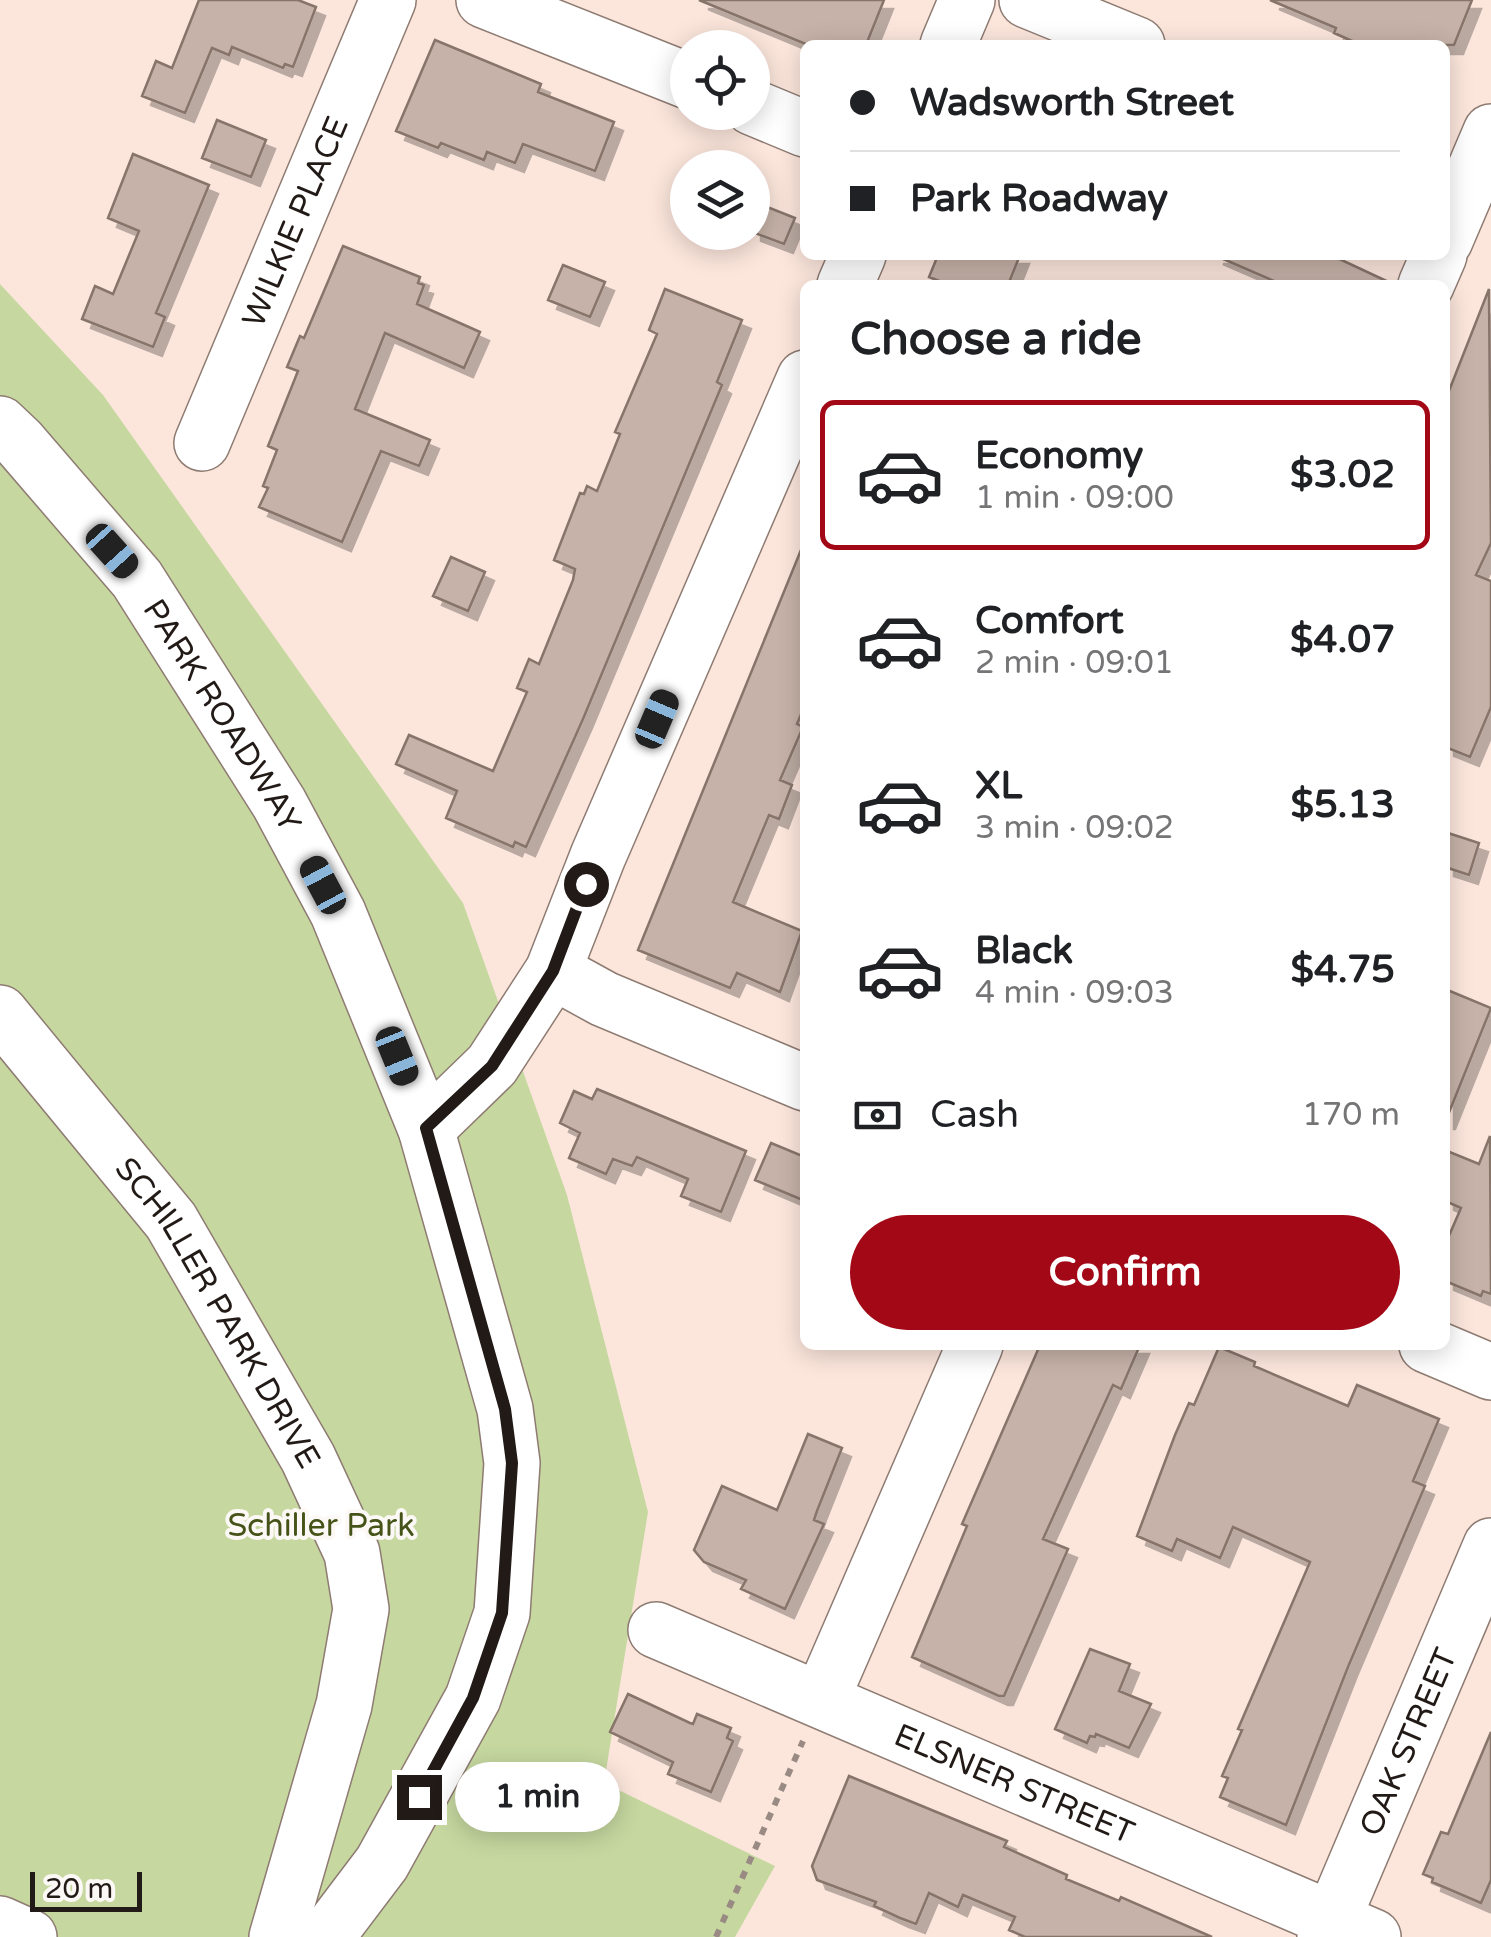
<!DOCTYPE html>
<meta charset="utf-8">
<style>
:root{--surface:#fff;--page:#f2f2f2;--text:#202124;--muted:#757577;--line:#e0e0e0;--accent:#a30816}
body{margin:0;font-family:"Varela Round",sans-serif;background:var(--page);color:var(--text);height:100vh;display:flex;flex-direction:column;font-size:38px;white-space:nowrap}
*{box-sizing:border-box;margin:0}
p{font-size:32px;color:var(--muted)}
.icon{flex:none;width:55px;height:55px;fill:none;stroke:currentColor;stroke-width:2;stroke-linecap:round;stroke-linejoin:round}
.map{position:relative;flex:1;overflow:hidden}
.side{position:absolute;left:800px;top:280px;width:650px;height:1070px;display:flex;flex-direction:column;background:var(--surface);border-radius:15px;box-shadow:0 5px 25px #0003}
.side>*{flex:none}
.hud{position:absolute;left:800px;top:40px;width:650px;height:220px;border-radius:15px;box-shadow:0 5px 25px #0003;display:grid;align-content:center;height:220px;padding:0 50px;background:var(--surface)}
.buttons{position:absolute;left:670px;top:30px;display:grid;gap:20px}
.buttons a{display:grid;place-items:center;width:100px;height:100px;border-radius:50%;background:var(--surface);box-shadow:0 5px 25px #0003;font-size:50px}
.scale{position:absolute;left:30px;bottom:25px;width:112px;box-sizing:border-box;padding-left:10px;border:5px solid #211a16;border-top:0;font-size:28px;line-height:35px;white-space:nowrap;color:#211a16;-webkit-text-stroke:8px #fcf8f5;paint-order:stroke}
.end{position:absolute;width:45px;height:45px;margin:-22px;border:12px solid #211a16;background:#fff;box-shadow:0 0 0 5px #fff}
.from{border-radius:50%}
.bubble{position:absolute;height:70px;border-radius:35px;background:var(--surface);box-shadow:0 5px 25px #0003;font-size:32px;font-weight:700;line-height:70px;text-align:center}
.car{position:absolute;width:30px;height:60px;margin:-30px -15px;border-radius:12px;box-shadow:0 0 8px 2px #0007;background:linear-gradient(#222 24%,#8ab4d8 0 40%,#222 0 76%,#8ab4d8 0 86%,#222 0)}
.hud b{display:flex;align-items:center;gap:35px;height:95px;font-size:38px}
.hud b+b{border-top:2px solid var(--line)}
.hud i{width:25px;height:25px;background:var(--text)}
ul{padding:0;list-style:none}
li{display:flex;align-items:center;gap:30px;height:150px;margin:0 20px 15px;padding:0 30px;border:5px solid transparent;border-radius:15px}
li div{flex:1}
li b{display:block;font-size:38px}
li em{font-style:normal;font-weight:700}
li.active{border-color:var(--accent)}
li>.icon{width:90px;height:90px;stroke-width:1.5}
h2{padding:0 50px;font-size:45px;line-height:120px}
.pay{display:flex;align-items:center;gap:25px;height:110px;padding:0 50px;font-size:38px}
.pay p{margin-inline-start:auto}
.primary-button{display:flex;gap:20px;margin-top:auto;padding:20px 50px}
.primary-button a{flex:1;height:115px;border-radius:60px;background:var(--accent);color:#fff;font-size:40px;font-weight:700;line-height:115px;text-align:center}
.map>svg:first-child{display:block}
.green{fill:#c6d8a0}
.building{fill:#c6b2a8;stroke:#87746b;stroke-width:2.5;filter:url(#shadow)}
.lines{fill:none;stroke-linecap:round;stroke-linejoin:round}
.minor-casing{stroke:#8e7b72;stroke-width:58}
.path{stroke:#998a83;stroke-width:6;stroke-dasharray:8 8;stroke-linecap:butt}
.minor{stroke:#fff;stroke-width:55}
.route{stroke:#211a16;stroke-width:12}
.labels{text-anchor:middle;stroke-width:8;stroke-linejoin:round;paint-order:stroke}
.street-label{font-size:32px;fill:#211a16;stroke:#fcf8f5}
.park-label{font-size:32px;fill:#455318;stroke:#fcf8f5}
</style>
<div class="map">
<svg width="1491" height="1937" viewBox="0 0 1491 1937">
<defs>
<filter id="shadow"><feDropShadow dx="9" dy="9" stdDeviation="0" flood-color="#0004"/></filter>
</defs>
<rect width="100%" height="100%" fill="#fce6dc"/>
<path class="green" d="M0,284L103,395L463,903L567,1195L648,1512L604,1783L775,1866L735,1937H0Z"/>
<path class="building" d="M199,0H298L316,7L293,67L285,64L283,68L232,47L229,55L212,48L185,113L142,96L156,61L172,68Z
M699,0H884L866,45H808Z
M1270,0H1472L1454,45H1361L1334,33L1336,28Z
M435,40L541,84L538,92L614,122L595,171L523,144L515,163L487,152L484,160L441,143L438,148L396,131Z
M217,120L266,140L251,177L202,158Z
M133,154L209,185L156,313L165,317L153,347L82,319L95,286L113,294L139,231L108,218Z
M752,201L795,218L784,244L752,232Z
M343,246L420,277L418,283L424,285L417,304L480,332L464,368L385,333L355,409L430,440L419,466L381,451L342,542L259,507L268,488L263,486L277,450L268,446L298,371L287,367L300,336L304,338Z
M938,255H1020L1008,285H949L929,277Z
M1214,255H1331L1395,285H1283Z
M563,265L605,282L590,317L548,300Z
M665,289L742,320L717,382L722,385L583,719L526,847L515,842L513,847L446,818L457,791L396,764L409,735L493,771L527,692L517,688L529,659L539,664L573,580L575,569L554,560L580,493L584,494L587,486L597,491L620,434L615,432L657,334L649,330Z
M1489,289L1491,543L1476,575L1491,581V707L1470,757L1445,747V401Z
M803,545L805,705L797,724L803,727L780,780L792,785L779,819L769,815L733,902L802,931L780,992L737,973L730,988L638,950Z
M451,557L485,572L468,611L433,596Z
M1445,832L1479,843L1469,875L1445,867Z
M1445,989L1491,1008L1446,1120H1445Z
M597,1089L746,1151L721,1212L681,1196L688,1179L637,1157L632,1166L613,1159L606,1174L569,1158L580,1133L560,1123L574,1091L592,1099Z
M1490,1136L1491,1294L1483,1291L1481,1296L1445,1281V1245L1461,1208L1445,1201V1150L1479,1164Z
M771,1143L805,1157V1201L755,1180Z
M1040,1345H1140L1121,1389L1113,1385L1043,1539L1068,1549L1004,1696H999L912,1657L967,1526L962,1524Z
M1219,1347L1255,1362L1254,1366L1348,1406L1357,1385L1439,1419L1413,1481L1425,1486L1348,1667L1286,1825L1220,1797L1228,1778L1222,1776L1242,1730L1238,1729L1310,1562L1233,1527L1220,1558L1177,1539L1172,1551L1137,1536L1175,1435L1189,1403L1194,1405Z
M808,1434L842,1448L817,1511L814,1520L824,1524L785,1609L741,1589L746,1580L704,1562L694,1550L722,1486L777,1510Z
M1090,1649L1130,1664L1119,1691L1151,1704L1129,1748L1096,1734L1095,1737L1090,1736L1087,1743L1055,1729Z
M628,1694L690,1723L693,1724L697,1714L731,1728L727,1738L733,1741L711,1792L668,1774L673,1762L610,1732Z
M1491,1732V1880L1481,1903L1432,1882L1433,1878L1423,1874L1441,1832L1448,1834Z
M849,1776L1007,1841L1004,1847L1067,1875L1066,1879L1119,1901L1121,1897L1212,1937H1025L1009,1930L1015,1917L963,1895L958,1907L929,1893L916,1924L900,1918L874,1906L876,1902L817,1880L812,1866Z"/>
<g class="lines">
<g class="minor-casing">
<g id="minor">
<path d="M484,0L688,81"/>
<path d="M1027,0L1137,45"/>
<path d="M948,45L967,0"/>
<path d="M752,107L805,129"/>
<path d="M1445,240L1491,132"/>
<path d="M845,285L858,255"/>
<path d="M1426,285L1439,255"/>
<path id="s1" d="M0,424L19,442L137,579L279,803L338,913L426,1129L505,1409L512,1463L502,1613L473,1698L382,1863L326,1937"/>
<path id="s2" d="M202,443L388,0"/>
<path d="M553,971L604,999L805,1083"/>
<path id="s3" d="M0,1013L171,1221L308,1458L352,1553L361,1609L344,1705L277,1937"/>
<path d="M426,1129L492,1065L553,971L598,856L805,378"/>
<path d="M1427,1345L1491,1372"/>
<path id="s4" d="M656,1630L1373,1937"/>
<path d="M821,1700L975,1345"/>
<path d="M0,1924L29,1937"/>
<path id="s5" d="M1325,1937L1491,1546"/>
</g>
</g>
<path class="path" d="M716,1937L803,1741"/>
<use href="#minor" class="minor"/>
</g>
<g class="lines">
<path class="route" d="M419,1797L473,1698L502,1613L512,1463L505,1409L426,1128L492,1066L553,971L586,884"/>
</g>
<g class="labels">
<g class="street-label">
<text dy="11" stroke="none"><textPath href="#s2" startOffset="240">WILKIE PLACE</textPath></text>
<text dy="11" stroke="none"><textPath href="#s1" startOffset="368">PARK ROADWAY</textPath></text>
<text dy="11" stroke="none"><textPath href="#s3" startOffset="372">SCHILLER PARK DRIVE</textPath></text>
<text dy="11" stroke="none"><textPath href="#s5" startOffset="212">OAK STREET</textPath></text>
<text dy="11" stroke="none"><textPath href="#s4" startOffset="390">ELSNER STREET</textPath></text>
</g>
<g class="park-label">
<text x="321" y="1536">Schiller Park</text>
</g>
</g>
</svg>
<div class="buttons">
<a><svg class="icon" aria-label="locate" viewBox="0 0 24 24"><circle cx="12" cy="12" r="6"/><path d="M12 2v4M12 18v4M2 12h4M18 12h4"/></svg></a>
<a><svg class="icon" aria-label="layers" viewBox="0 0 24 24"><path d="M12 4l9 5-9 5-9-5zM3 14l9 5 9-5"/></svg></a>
</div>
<div class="scale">20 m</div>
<i class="end from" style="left:586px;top:884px"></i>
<i class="end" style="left:419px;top:1797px"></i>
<div class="bubble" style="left:455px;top:1762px;width:165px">1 min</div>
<i class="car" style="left:112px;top:551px;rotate:138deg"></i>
<i class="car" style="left:657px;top:719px;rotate:23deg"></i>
<i class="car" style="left:323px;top:885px;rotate:332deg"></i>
<i class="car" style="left:397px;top:1056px;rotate:158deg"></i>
<div class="hud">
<b><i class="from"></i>Wadsworth Street</b>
<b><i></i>Park Roadway</b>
</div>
<section class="side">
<h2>Choose a ride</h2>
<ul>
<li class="active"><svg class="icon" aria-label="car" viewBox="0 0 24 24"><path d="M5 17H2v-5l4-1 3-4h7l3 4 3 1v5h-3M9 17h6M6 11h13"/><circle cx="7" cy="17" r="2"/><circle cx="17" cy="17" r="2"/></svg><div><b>Economy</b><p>1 min · 09:00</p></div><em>$3.02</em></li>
<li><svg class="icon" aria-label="car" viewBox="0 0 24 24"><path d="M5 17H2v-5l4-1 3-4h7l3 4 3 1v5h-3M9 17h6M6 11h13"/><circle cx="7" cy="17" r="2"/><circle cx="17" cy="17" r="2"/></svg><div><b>Comfort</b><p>2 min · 09:01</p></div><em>$4.07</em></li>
<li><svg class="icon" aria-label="car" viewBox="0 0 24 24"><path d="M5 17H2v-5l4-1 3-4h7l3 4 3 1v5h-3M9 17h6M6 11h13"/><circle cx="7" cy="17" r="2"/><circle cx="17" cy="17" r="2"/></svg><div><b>XL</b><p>3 min · 09:02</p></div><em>$5.13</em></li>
<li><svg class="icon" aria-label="car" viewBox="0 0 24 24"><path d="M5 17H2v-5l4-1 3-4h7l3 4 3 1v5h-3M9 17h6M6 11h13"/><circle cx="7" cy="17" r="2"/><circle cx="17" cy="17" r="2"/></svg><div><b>Black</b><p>4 min · 09:03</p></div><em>$4.75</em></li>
</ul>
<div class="pay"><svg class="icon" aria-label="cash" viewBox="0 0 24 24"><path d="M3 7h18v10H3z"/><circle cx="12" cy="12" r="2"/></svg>Cash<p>170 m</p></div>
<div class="primary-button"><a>Confirm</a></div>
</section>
</div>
